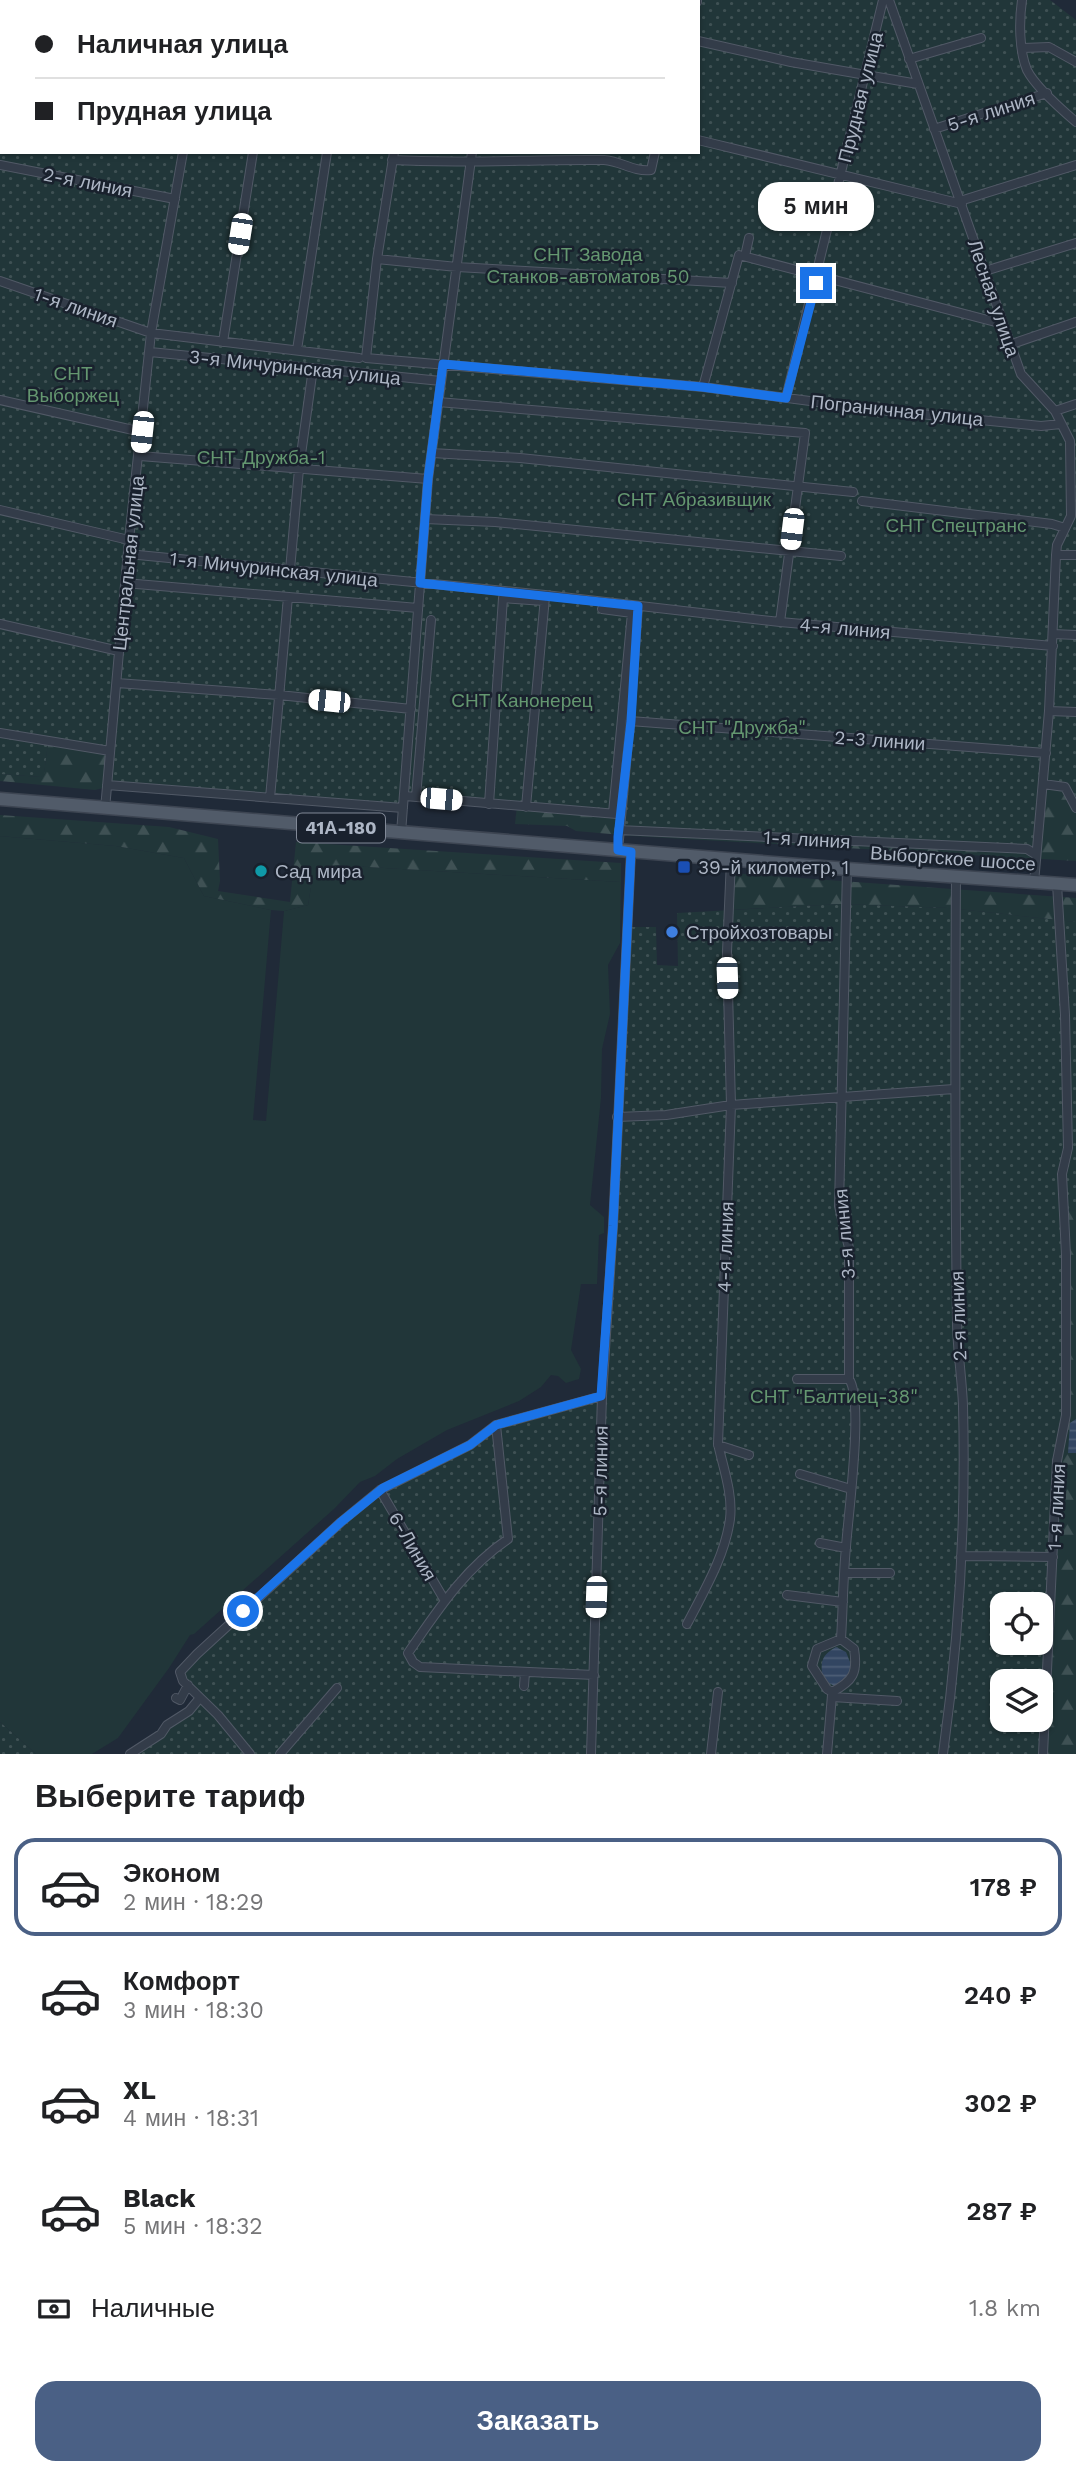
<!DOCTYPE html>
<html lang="ru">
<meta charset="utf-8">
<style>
:root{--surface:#fff;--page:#f2f2f2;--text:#202124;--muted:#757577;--line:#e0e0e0;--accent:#4a6085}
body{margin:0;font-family:"Work Sans",sans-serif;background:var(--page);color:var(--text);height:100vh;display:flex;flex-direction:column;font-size:26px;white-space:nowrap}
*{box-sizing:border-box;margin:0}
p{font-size:23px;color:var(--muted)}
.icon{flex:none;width:38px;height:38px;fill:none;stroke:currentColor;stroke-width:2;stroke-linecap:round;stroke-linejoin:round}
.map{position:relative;height:1754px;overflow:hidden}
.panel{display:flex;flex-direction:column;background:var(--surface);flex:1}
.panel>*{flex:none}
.top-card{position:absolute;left:0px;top:0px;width:700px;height:154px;box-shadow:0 2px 5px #0004;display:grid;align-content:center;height:154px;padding:0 35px;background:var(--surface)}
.controls{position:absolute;left:990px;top:1592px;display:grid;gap:14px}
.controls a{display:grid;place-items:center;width:63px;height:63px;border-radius:14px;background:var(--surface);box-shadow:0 2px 5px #0004;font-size:35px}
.end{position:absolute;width:32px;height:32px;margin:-16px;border:9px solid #1a73e8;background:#fff;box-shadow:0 0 0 4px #fff}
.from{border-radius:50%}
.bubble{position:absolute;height:49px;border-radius:21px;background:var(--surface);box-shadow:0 2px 5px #0004;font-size:23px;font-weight:600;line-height:49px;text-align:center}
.car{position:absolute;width:21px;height:42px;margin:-21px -10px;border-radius:9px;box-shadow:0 0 5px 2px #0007;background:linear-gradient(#fff 24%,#345 0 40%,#fff 0 76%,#345 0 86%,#fff 0)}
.top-card b{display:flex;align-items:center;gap:24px;height:66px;font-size:26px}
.top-card b+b{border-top:2px solid var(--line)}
.top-card i{width:18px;height:18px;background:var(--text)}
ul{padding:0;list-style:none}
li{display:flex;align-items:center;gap:21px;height:98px;margin:0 14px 10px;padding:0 21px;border:4px solid transparent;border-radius:21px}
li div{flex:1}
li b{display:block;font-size:26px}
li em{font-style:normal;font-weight:600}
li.on{border-color:var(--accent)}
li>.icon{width:63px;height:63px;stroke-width:1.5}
h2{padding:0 35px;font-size:32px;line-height:84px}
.pay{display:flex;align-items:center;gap:18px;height:77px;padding:0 35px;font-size:26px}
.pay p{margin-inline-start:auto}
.cta{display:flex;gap:14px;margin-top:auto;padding:14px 35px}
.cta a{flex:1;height:80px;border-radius:21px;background:var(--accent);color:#fff;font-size:28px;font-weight:600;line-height:80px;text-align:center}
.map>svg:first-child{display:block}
.grass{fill:#213639}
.forest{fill:url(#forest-firs)}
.park{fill:url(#park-dots);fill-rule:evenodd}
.water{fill:url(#water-rules)}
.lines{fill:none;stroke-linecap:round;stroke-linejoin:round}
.minor-casing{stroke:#515966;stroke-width:10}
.primary-casing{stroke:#3d4552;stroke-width:15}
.minor{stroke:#333c49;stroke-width:8}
.primary{stroke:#515b69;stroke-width:12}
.route{stroke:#1a73e8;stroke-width:9}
.transit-dot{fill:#1a4fb4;stroke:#19212d;stroke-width:2.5}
.culture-dot{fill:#0f9aa8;stroke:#19212d;stroke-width:2.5}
.shop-dot{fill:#3f7fe0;stroke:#19212d;stroke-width:2.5}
.labels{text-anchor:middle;stroke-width:5;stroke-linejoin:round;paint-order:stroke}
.shield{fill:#19212d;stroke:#818997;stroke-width:2}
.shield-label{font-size:18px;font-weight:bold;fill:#adb6c5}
.street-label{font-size:19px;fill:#adb6c5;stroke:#19212d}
.park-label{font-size:19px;fill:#649770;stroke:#19212d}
.poi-label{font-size:19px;fill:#adb6c5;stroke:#19212d;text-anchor:start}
</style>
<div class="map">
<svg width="1076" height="1754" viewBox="0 0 1076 1754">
<defs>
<pattern id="forest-firs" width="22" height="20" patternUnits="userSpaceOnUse" patternTransform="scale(1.75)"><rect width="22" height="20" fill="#213639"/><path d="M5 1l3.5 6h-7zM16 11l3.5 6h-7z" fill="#3f5154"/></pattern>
<pattern id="park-dots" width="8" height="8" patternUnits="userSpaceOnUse" patternTransform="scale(1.75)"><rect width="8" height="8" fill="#213639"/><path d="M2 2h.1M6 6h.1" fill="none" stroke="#3f5154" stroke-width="1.8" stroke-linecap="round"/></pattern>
<pattern id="water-rules" width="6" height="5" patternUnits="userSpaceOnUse" patternTransform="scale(1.75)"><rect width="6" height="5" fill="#324561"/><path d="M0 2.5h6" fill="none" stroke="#4d5e76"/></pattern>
</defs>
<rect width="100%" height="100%" fill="#202a38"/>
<path class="grass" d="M0,836L116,846L184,858L204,896L271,910L253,1120L266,1121L284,911L308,905L312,880L335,865L621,882L620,943L608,965L610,1014L602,1049L601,1098L590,1205L604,1217V1233L599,1235L597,1284H581L571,1350L581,1369L579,1379L566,1383L558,1376L551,1375L541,1387L519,1401L447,1430L397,1459L375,1476L360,1482L335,1508L194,1634L190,1635L169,1668L118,1738L92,1754H36L0,1722Z"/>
<path class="forest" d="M48,743L110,753L103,788L95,790L0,781V774L41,777L44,773Z
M1043,785L1065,787L1076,808V861L633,836L576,831L567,826L515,824L517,806Z
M0,815L169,827L218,839L220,881L218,891L290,902L296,842L621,863V882L335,865L312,880L308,905L284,911L271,910L204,896L184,858L116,846L0,836Z
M731,873L1076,898V922L949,908L841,904L728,910Z
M1076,1210V1419L1068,1453H1076V1754H1043L1064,1211Z"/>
<path class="park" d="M0,0H1050L1076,20V808L1065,787L1043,786L1036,853L619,830L620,814L405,795L403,807L105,785L110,753L48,743L44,774L41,777L0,774ZM2,2H698V152H2Z
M841,904L949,908L1076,922V1210L1064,1211L1065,1417L1057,1464L1043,1754H130L200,1698L180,1672L380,1490L471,1445L496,1425L601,1396L628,927H656L657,965L678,966L677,913ZM1003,1605H1041V1643H1003ZM1003,1682H1041V1720H1003Z
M0,1722L36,1754H0Z"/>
<path class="water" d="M1076,1419V1453H1068L1070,1423Z
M836,1647L846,1652L852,1667L846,1682L834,1686L823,1679C820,1663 821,1655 836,1647Z"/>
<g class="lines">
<g class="minor-casing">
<path id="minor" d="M370,0L391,2
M542,0L549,2
M889,0L1021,374L1055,411L1070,441L1071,516L1057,545L1056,555L1049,711L1034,883
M1022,0C1019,21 1019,51 1027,70C1035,86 1062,110 1076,122
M15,2V0
M205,2V0
M277,2V0
M348,2V0
M423,2L424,0
M503,2V0
M697,2V0
M698,41L791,62L918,84
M1023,48L1049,47L1076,62
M909,59L981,38
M0,62H2
M0,126L2,113
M934,129L1047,93
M698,140L962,204
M394,152L377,259L366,358L703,387
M392,160C463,164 534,159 604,160C621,161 633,172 651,170L655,152
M0,165L175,199
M960,201L1076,165
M745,256L749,238
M377,259L457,267L732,283
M985,271L1076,243
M0,281L151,333L359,358
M1003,324L739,255L703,387L879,410L1041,426L1061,424
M223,342L253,152
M1009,345L1076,322
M297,350L327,152
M150,352L441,381
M786,398L883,0
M0,400L142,432
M438,402L805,433L780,622
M1055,411L1076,404
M432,453L520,458L853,492
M140,456L428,479
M862,501L1052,524L1065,528
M0,510L129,540
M425,519L495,522L841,556
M128,554L545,595L780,622L1053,646
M1056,555H1076
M290,570L299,469L313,368
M125,583L418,608
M602,609L632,613L613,813
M0,624L119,651
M1053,634L1076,635
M117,683L279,695L411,709
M1049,711L1076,712
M630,721L1046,753
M0,733L110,751
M1043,784L1065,787L1076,808
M107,785L403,808
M405,796L617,814
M416,797L431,620
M270,798L288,597
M489,804L503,598L544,601
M526,807L545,597
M105,809L129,540L151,333L183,152
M619,830L1027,849L1035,854
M401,833L428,479L472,152
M618,850L630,721L638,606
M617,1117L666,1115L731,1105L954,1089
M797,1379H849
M496,1425L508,1539C464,1569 438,1610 408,1653L413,1662L420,1667L594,1675
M718,1445L749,1455
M800,1474L851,1489
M380,1490L445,1601
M820,1543L846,1548
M961,1556L1053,1557
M844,1573H890
M787,1595L843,1602
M687,1624C704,1591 725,1556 730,1519C733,1494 723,1467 718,1444L731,1105L727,952L731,860
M841,1639C843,1608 843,1577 846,1547C848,1516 864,1400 849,1379V1248L839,1206L847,869
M841,1639L854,1649C858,1673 853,1681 832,1692L827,1689L812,1666L817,1649Z
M524,1686L525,1672
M832,1697L897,1701
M176,1698L180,1700L188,1685
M130,1754L161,1734L167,1725L189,1711L199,1699
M250,1754L218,1715L183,1681L180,1672L197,1654L341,1522L380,1490L470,1445L496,1425L602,1396
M280,1754L337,1688
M591,1754L602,1396L613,1226L631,852
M711,1754L718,1692
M827,1754L832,1695
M943,1754C959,1639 966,1522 963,1406C962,1377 957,1349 957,1321C955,1173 955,1025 956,877
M1043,1754L1057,1461L1066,1415V1255L1062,1174L1068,1148L1065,1015L1057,884"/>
</g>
<g class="primary-casing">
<path id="primary" d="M0,799L847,869L1076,885"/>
</g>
<use href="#minor" class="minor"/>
<use href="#primary" class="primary"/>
</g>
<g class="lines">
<path class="route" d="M243,1611L341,1522L383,1488L470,1445L496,1425L601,1396L613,1226L631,852L618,850V837L631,721L638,606L420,583L428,479L443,364L702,387L786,398L816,283"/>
</g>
<rect class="transit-dot" x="677" y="860" width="14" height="14" rx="3.5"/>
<circle class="culture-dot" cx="261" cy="871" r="7"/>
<circle class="shop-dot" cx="672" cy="932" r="7"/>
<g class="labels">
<rect class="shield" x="297" y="813.5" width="88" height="29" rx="5"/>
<g class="shield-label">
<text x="341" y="834">41А-180</text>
</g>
<g class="street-label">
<text transform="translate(860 97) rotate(-76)" y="7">Прудная улица</text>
<text transform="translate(991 111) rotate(-18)" y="7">5-я линия</text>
<text transform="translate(88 182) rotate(11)" y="7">2-я линия</text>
<text transform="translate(994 298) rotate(71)" y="7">Лесная улица</text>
<text transform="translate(76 307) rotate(19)" y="7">1-я линия</text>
<text transform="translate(295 367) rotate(6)" y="7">3-я Мичуринская улица</text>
<text transform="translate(897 410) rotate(6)" y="7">Пограничная улица</text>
<text transform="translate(128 563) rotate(-84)" y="7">Центральная улица</text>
<text transform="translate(274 569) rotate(6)" y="7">1-я Мичуринская улица</text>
<text transform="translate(845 628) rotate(5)" y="7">4-я линия</text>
<text transform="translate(880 740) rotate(4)" y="7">2-3 линии</text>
<text transform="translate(807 839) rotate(3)" y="7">1-я линия</text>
<text transform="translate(953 858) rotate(4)" y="7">Выборгское шоссе</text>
<text transform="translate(844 1234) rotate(-95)" y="7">3-я линия</text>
<text transform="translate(725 1247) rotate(-88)" y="7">4-я линия</text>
<text transform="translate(958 1316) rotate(-92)" y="7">2-я линия</text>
<text transform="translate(600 1471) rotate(-89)" y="7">5-я линия</text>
<text transform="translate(1056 1507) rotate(-87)" y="7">1-я линия</text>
<text transform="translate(413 1546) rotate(60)" y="7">6-Линия</text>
</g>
<g class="park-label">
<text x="588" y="261">СНТ Завода<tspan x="588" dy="22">Станков-автоматов 50</tspan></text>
<text x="73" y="380">СНТ<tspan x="73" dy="22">Выборжец</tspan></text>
<text x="261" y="464">СНТ Дружба-1</text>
<text x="694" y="506">СНТ Абразивщик</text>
<text x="956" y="532">СНТ Спецтранс</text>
<text x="522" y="707">СНТ Канонерец</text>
<text x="742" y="734">СНТ "Дружба"</text>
<text x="834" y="1403">СНТ "Балтиец-38"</text>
</g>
<g class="poi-label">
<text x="698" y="874">39-й километр, 1</text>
<text x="275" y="878">Сад мира</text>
<text x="686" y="939">Стройхозтовары</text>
</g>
</g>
</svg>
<div class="controls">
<a><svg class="icon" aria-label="locate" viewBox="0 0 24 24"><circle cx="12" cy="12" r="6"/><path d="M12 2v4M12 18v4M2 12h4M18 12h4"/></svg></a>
<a><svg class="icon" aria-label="layers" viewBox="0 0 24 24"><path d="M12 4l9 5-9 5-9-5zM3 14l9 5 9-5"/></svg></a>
</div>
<i class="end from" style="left:243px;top:1611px"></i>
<i class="end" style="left:816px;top:283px"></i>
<div class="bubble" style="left:758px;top:182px;width:116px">5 мин</div>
<i class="car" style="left:240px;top:234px;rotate:189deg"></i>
<i class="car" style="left:142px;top:432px;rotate:186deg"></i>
<i class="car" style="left:792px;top:529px;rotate:187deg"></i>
<i class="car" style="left:329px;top:701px;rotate:276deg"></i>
<i class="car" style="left:441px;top:799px;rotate:95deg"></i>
<i class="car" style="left:727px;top:978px;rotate:178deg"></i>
<i class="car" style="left:596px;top:1597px;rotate:182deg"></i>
<div class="top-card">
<b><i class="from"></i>Наличная улица</b>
<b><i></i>Прудная улица</b>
</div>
</div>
<section class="panel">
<h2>Выберите тариф</h2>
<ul>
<li class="on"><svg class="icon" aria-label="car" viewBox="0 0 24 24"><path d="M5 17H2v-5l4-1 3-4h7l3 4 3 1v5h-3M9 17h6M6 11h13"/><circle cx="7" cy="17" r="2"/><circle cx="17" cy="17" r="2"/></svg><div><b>Эконом</b><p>2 мин · 18:29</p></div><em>178 ₽</em></li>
<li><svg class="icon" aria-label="car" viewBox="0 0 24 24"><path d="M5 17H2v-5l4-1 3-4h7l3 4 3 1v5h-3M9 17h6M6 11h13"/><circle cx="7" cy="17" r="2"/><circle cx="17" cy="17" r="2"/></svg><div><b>Комфорт</b><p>3 мин · 18:30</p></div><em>240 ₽</em></li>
<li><svg class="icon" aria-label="car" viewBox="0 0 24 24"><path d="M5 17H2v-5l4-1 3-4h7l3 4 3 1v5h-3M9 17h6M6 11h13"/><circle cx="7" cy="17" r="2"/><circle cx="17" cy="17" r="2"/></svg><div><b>XL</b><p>4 мин · 18:31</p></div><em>302 ₽</em></li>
<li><svg class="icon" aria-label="car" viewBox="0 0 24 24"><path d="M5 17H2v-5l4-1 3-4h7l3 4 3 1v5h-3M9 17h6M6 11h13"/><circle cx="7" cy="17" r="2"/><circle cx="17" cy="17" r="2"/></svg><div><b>Black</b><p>5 мин · 18:32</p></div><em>287 ₽</em></li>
</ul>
<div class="pay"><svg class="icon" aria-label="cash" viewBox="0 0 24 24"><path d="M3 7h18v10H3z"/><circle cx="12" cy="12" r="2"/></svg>Наличные<p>1.8 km</p></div>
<div class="cta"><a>Заказать</a></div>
</section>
